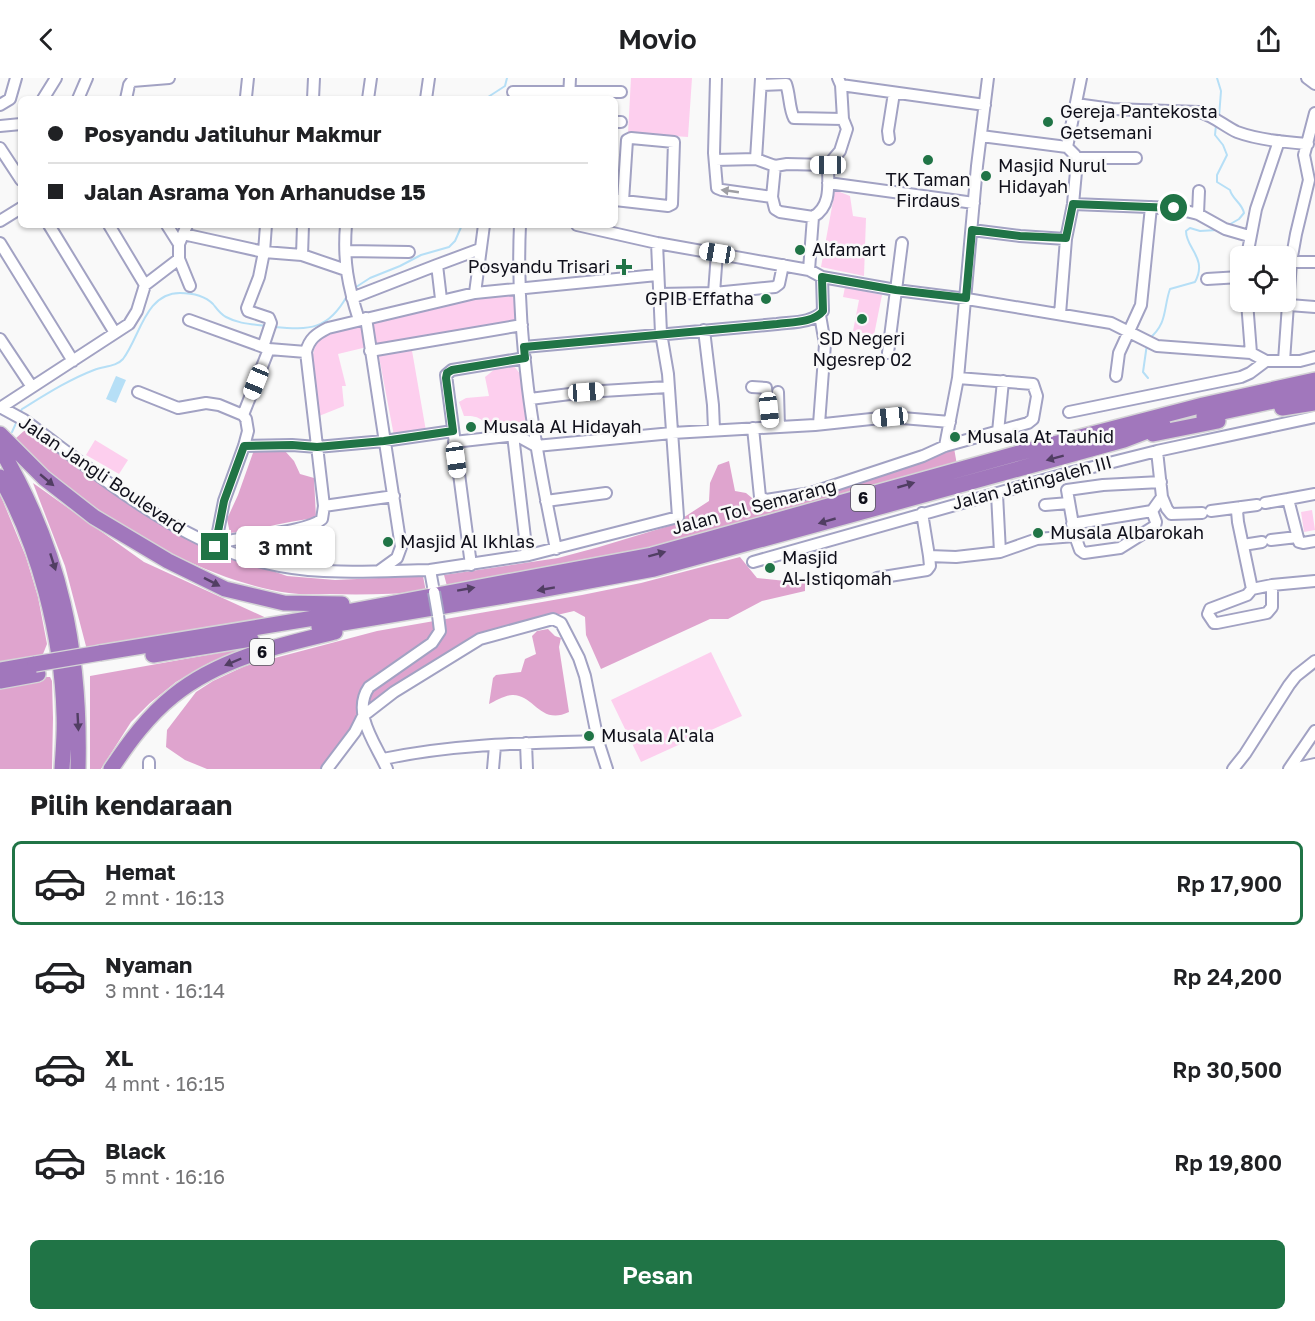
<!DOCTYPE html>
<html lang="id">
<meta charset="utf-8">
<style>
:root{--surface:#fff;--page:#f6f6f6;--text:#202124;--muted:#757577;--line:#e0e0e0;--accent:#207446}
body{margin:0;font-family:"Golos Text",sans-serif;background:var(--page);color:var(--text);height:100vh;display:flex;flex-direction:column;font-size:22px;white-space:nowrap}
*{box-sizing:border-box;margin:0}
p{font-size:20px;color:var(--muted)}
.icon{flex:none;width:33px;height:33px;fill:none;stroke:currentColor;stroke-width:2;stroke-linecap:round;stroke-linejoin:round}
.map{position:relative;height:691px;overflow:hidden}
.drawer{display:flex;flex-direction:column;background:var(--surface);flex:1}
.drawer>*{flex:none}
.top-card{position:absolute;left:18px;top:18px;width:600px;height:132px;border-radius:9px;box-shadow:0 2px 4px #0004;display:grid;align-content:center;height:132px;padding:0 30px;background:var(--surface)}
.tools{position:absolute;left:1230px;top:168px;display:grid;gap:12px}
.tools a{display:grid;place-items:center;width:66px;height:66px;border-radius:9px;background:var(--surface);box-shadow:0 2px 4px #0004;font-size:30px}
.end{position:absolute;width:27px;height:27px;margin:-14px;border:8px solid #207446;background:#fff;box-shadow:0 0 0 3px #fff}
.from{border-radius:50%}
.bubble{position:absolute;height:42px;border-radius:9px;background:var(--surface);box-shadow:0 2px 4px #0004;font-size:20px;font-weight:600;line-height:42px;text-align:center}
.car{position:absolute;width:18px;height:36px;margin:-18px -9px;border-radius:8px;box-shadow:0 0 4px 2px #0007;background:linear-gradient(#fff 24%,#345 0 40%,#fff 0 76%,#345 0 86%,#fff 0)}
.top-card b{display:flex;align-items:center;gap:21px;height:57px;font-size:22px}
.top-card b+b{border-top:2px solid var(--line)}
.top-card i{width:15px;height:15px;background:var(--text)}
ul{padding:0;list-style:none}
li{display:flex;align-items:center;gap:18px;height:84px;margin:0 12px 9px;padding:0 18px;border:3px solid transparent;border-radius:9px}
li div{flex:1}
li b{display:block;font-size:22px}
li em{font-style:normal;font-weight:600}
li.active{border-color:var(--accent)}
li>.icon{width:54px;height:54px;stroke-width:1.5}
h2{padding:0 30px;font-size:27px;line-height:72px}
.action{display:flex;gap:12px;margin-top:auto;padding:12px 30px}
.action a{flex:1;height:69px;border-radius:9px;background:var(--accent);color:#fff;font-size:24px;font-weight:600;line-height:69px;text-align:center}
header{display:flex;justify-content:space-between;align-items:center;height:78px;padding:0 30px;background:var(--surface);font-size:27px;font-weight:600}
.map>svg:first-child{display:block}
.green{fill:#fdcfee}
.forest{fill:#dfa4ce}
.water{fill:#b6dff6}
.lines{fill:none;stroke-linecap:round;stroke-linejoin:round}
.stream{stroke:#b6dff6;stroke-width:2}
.minor-casing{stroke:#a2a2c3;stroke-width:14}
.highway-casing{stroke:#d4d4d6;stroke-width:18}
.minor{stroke:#fff;stroke-width:10}
.highway{stroke:#a177bc;stroke-width:15}
.minor-bridge-casing{stroke:#a2a2c3;stroke-width:14;stroke-linecap:butt}
.highway-bridge-casing{stroke:#d4d4d6;stroke-width:18;stroke-linecap:butt}
.minor-bridge{stroke:#fff;stroke-width:10}
.highway-bridge{stroke:#a177bc;stroke-width:15}
.oneway{fill:#9f9fa4}
.oneway2{fill:#513e63}
.route{stroke:#207446;stroke-width:8}
.poi-dot{fill:#207446;stroke:#f9f9f9;stroke-width:2}
.labels{text-anchor:middle;stroke-width:5;stroke-linejoin:round;paint-order:stroke}
.shield{fill:#f9f9f9;stroke:#56565e;stroke-width:1.5}
.shield-label{font-size:16px;font-weight:bold;fill:#10101b}
.poi-label{font-size:18px;fill:#10101b;stroke:#f9f9f9;text-anchor:start}
.street-label{font-size:18px;fill:#10101b;stroke:#f9f9f9}
</style>
<header><svg class="icon" aria-label="back" viewBox="0 0 24 24"><path d="M15 5l-7 7 7 7"/></svg>Movio<svg class="icon" aria-label="share" viewBox="0 0 24 24"><path d="M12 15V3M7 8l5-5 5 5M5 13v7h14v-7"/></svg></header>
<div class="map">
<svg width="1315" height="691" viewBox="0 0 1315 691">
<rect width="100%" height="100%" fill="#f9f9f9"/>
<path class="green" d="M631,0H692L688,59L628,55Z
M835,112L850,118L853,138L866,140L864,198L821,189Z
M845,209L882,217L874,257L853,253L859,222L843,219Z
M512,213L518,245L411,267L426,353L394,358L372,242Z
M362,244L367,269L338,276L346,308H342L344,328L319,338C316,313 300,265 331,253C340,249 352,247 362,244Z
M513,287L522,298L525,336L530,353L487,352C483,339 477,338 464,338L459,324L466,320L489,318L485,299L495,291Z
M95,362L128,382L119,396L86,377Z
M1312,432L1315,452L1304,454L1301,434Z
M711,574L742,638L641,684L611,622Z"/>
<path class="forest" d="M25,352L154,442L197,465L244,483L287,498L335,502L423,498L426,514C394,516 362,517 330,516C317,516 302,517 289,515C193,501 81,430 15,361Z
M954,370L957,387L782,432L669,465L583,484L447,508L444,497L558,480L599,469L672,447L709,423L710,405L718,387L729,383L735,413L746,415L758,425L811,419L876,399Z
M254,372L285,373L294,383L300,396L314,400L316,440C287,443 259,452 230,455L227,441L238,417Z
M33,405L144,484L273,543L87,572L65,488Z
M0,416L26,479L38,519L47,566L43,576L38,580L0,588Z
M740,479L757,500L805,505V513L762,523L728,541H710L601,591L586,557L585,539L574,533L485,554L472,563L445,589L417,607L388,617L358,640L322,691H207L185,682L166,669L167,652L196,614L213,603L245,588L377,553L582,517L641,505Z
M548,551L555,558L561,560L559,569L569,634C540,648 534,616 512,617C505,617 495,623 489,626L493,600L496,597L521,594L525,581L536,576L532,558L537,553Z
M280,564L209,585L176,604L150,625L131,644L101,691H90V598Z
M38,599H50L52,603L53,640L52,691H0V607Z"/>
<path class="water" d="M116,298L126,302L116,325L106,321Z"/>
<g class="lines">
<path class="stream" d="M1217,0L1221,13L1219,39
M485,21L505,8L507,0
M1216,47L1215,57L1223,67L1227,77L1217,97V104L1230,112C1232,121 1242,125 1244,135L1239,141L1227,148
M353,211L370,200L400,188L421,177L449,169L455,163L462,147
M274,249C310,252 328,252 347,218
M1149,261C1168,245 1163,231 1170,211L1195,204C1208,180 1186,171 1186,153L1190,150L1200,153L1217,152
M1147,266L1143,294L1148,300
M20,335L22,331C45,317 68,302 94,292C104,288 116,289 123,281C140,259 145,215 180,215C192,215 204,217 213,226C217,231 220,236 226,239C239,246 251,246 266,248
M12,354L17,343"/>
<g class="minor-casing">
<path id="minor" d="M716,0L714,75L717,110L722,112L772,119
M1307,0L1315,6
M761,7L786,6C790,17 789,31 794,40L843,41
M841,7L985,27
M513,14H621
M246,19L248,0
M43,21L56,0
M78,21L87,0
M126,21L129,7L132,3L169,0
M313,21L314,0
M368,21L371,0
M426,21L429,0
M569,21L570,0
M1076,26L1112,31L1199,34C1214,38 1224,48 1237,54C1259,62 1284,64 1308,66
M0,27L10,21L16,0
M615,44H621
M0,48L21,46
M981,58L1067,69
M889,61L888,53L894,15
M1067,69L1081,0
M0,70L21,102
M1076,80H1136
M756,81L761,1
M715,82L756,81L775,88L787,86L828,87
M775,88L772,119L775,131L780,134L813,139
M828,105L974,125
M615,122L668,128L672,126L674,64L631,60L627,62L623,123
M1073,126L1174,130L1198,136L1225,151L1249,158
M1198,136L1199,113
M0,143L21,130
M49,147L115,255
M109,147L145,207
M167,147L179,166
M266,147L264,174L302,177L346,192
M346,147C343,183 348,208 359,242
M520,147C515,255 534,365 556,471
M577,147L657,165L809,192L822,199L896,212L967,221L1111,245L1157,268L1251,275L1266,283H1300L1315,279
M972,152L1020,158L1066,161
M183,156L264,174L259,199L247,230L248,233L269,240L271,245L263,269
M0,165L73,283
M346,173L409,174
M302,177L303,147
M1247,178L1256,131L1279,63
M179,181L190,208
M1291,184H1315
M809,192L813,139C832,128 828,106 828,87L840,73L847,51L843,41L841,7L838,0
M1207,201L1240,199
M475,215L484,147
M714,215L717,175
M658,216L714,215L775,209L779,206L783,187
M352,220L437,187
M441,221L437,187L480,171
M1247,224L1251,275
M1289,227L1315,229
M1060,236L1066,161L1073,126L1077,83L1075,77L1067,69
M366,240L401,469L397,480L379,493
M189,242L269,271L306,274
M704,252L713,327L714,352
M0,261L32,309
M524,269L777,246C792,244 813,245 823,233L822,199
M370,273L522,247
M888,275L902,165
M1284,283L1291,184L1296,156L1309,102L1304,77L1315,35
M1116,298L1119,275L1141,227L1151,129
M752,309L766,310L771,349
M138,314L178,330L206,325L219,327L243,337L246,341L248,353L244,368L224,423L215,469
M778,314L779,349
M530,321L586,314L668,309
M0,329L24,342C99,397 186,472 280,488C329,497 380,493 430,492L434,514
M0,330L129,246L137,233L145,207L179,181V166L187,147
M1069,334L1241,299L1250,295L1266,283
M243,337L269,271
M819,346L825,266L820,237
M753,350L760,419L766,422L811,415L923,378L945,368L1028,345L1033,341L1037,318L1033,306L958,300
M998,354L1003,303
M513,357L527,477
M454,364L516,357L536,368
M244,368L292,367L317,369L384,363L453,353
M536,368L672,355L815,347L890,339L950,344
M945,368L958,300L977,88L988,0
M1315,416L1288,421L1299,464L1303,465L1315,463
M1162,419L1167,431L1171,436L1202,435
M546,423L606,415
M1265,425L1288,421
M1045,427L1069,425
M324,428L394,418
M1241,429L1237,433L1238,444L1252,511
M1211,433L1257,427
M922,435L929,478L956,479L1000,474L997,416
M1072,446L1152,433L1162,419L1157,373
M1074,452L1067,412L1103,407L1161,404
M1271,462L1297,459
M215,466C239,458 307,455 322,441L324,428L306,274C309,261 316,256 328,250L475,215L657,197
M1243,467L1262,464
M1000,474L1037,461L1075,458L1080,472L1084,475L1120,470L1155,448L1156,444L1152,433
M753,484L1065,396L1157,373L1315,339
M471,487L446,297L452,292L525,280
M430,492L529,477L678,439L668,296L661,255L657,165
M877,500L927,492L930,488L929,478
M1252,511L1247,517L1210,531L1208,536L1214,545H1217L1267,535L1272,529V507
M1252,511L1272,507L1315,503
M526,665L527,691
M383,681C453,666 526,665 598,663
M149,691V684
M327,691L355,654L363,638L394,614L480,561L553,541L561,545L579,580L585,598L598,663L607,691
M387,691C376,666 351,635 369,609L432,565L440,553L438,537
M493,691L495,668
M1233,691L1245,676L1289,607L1296,598L1315,583
M1289,691L1315,653
M1292,691L1315,686"/>
</g>
<g class="highway-casing">
<path id="highway" d="M1282,330L1315,325
M1204,338L1315,314
M0,356L44,400L94,439L168,483L225,511L284,525L342,526
M1153,356L1218,343
M0,370C61,473 81,573 78,691
M0,399C39,467 62,559 64,636C65,654 63,673 62,691
M319,549L540,512L654,491L1124,362L1163,347
M100,575L314,540L652,477L1019,375L1203,327L1315,302
M153,577L251,561
M0,592L35,586
M0,603L38,596
M111,691C129,664 148,638 173,618C218,581 280,567 335,554"/>
</g>
<use href="#minor" class="minor"/>
<use href="#highway" class="highway"/>
<g class="minor-bridge-casing">
<path id="minor-bridge" d="M434,514L438,537"/>
</g>
<g class="highway-bridge-casing">
<path id="highway-bridge" d="M35,586L100,575"/>
</g>
<use href="#minor-bridge" class="minor-bridge"/>
<use href="#highway-bridge" class="highway-bridge"/>
</g>
<defs><path id="oneway-solid" d="M-6-.8H1V-3.2L6.5 0L1 3.2V.8H-6Z" transform="scale(1.5)"/></defs>
<use class="oneway" href="#oneway-solid" transform="translate(730 113) rotate(-172)"/>
<g class="oneway2">
<use href="#oneway-solid" transform="translate(1055 380) rotate(165)"/>
<use href="#oneway-solid" transform="translate(47 402) rotate(40)"/>
<use href="#oneway-solid" transform="translate(906 407) rotate(-16)"/>
<use href="#oneway-solid" transform="translate(827 443) rotate(164)"/>
<use href="#oneway-solid" transform="translate(657 476) rotate(-15)"/>
<use href="#oneway-solid" transform="translate(53 484) rotate(72)"/>
<use href="#oneway-solid" transform="translate(212 504) rotate(27)"/>
<use href="#oneway-solid" transform="translate(466 511) rotate(-10)"/>
<use href="#oneway-solid" transform="translate(546 511) rotate(170)"/>
<use href="#oneway-solid" transform="translate(233 584) rotate(157)"/>
<use href="#oneway-solid" transform="translate(78 644) rotate(87)"/>
</g>
<g class="lines">
<path class="route" d="M215,469L224,423L244,368L292,367L317,369L384,363L453,353L446,300L447,295L452,292L525,280L524,269L777,246C792,244 813,245 823,233L822,199L896,212L966,220L972,152L1020,158L1066,160L1073,126L1174,130"/>
</g>
<g class="poi-dot">
<circle cx="1048" cy="44" r="6"/>
<circle cx="928" cy="82" r="6"/>
<circle cx="986" cy="98" r="6"/>
<circle cx="800" cy="172" r="6"/>
<path d="M621 180h6v6h6v6h-6v6h-6v-6h-6v-6h6z"/>
<circle cx="766" cy="221" r="6"/>
<circle cx="862" cy="241" r="6"/>
<circle cx="471" cy="349" r="6"/>
<circle cx="955" cy="359" r="6"/>
<circle cx="1038" cy="455" r="6"/>
<circle cx="388" cy="464" r="6"/>
<circle cx="770" cy="490" r="6"/>
<circle cx="589" cy="658" r="6"/>
</g>
<g class="labels">
<g class="shield">
<rect x="851" y="407" width="24" height="26" rx="4.5"/>
<rect x="250" y="561" width="24" height="26" rx="4.5"/>
</g>
<g class="shield-label">
<text x="863" y="426">6</text>
<text x="262" y="580">6</text>
</g>
<g class="poi-label">
<text x="1060" y="40">Gereja Pantekosta<tspan x="1060" dy="21">Getsemani</tspan></text>
<text x="998" y="94">Masjid Nurul<tspan x="998" dy="21">Hidayah</tspan></text>
<text x="928" y="108" text-anchor="middle">TK Taman<tspan x="928" dy="21">Firdaus</tspan></text>
<text x="812" y="178">Alfamart</text>
<text x="610" y="195" text-anchor="end">Posyandu Trisari</text>
<text x="754" y="227" text-anchor="end">GPIB Effatha</text>
<text x="862" y="267" text-anchor="middle">SD Negeri<tspan x="862" dy="21">Ngesrep 02</tspan></text>
<text x="483" y="355">Musala Al Hidayah</text>
<text x="967" y="365">Musala At Tauhid</text>
<text x="1050" y="461">Musala Albarokah</text>
<text x="400" y="470">Masjid Al Ikhlas</text>
<text x="782" y="486">Masjid<tspan x="782" dy="21">Al-Istiqomah</tspan></text>
<text x="601" y="664">Musala Al'ala</text>
</g>
<g class="street-label">
<text transform="translate(102 397) rotate(34)" y="6">Jalan Jangli Boulevard</text>
<text transform="translate(1032 405) rotate(-15)" y="6">Jalan Jatingaleh III</text>
<text transform="translate(754 429) rotate(-15)" y="6">Jalan Tol Semarang</text>
</g>
</g>
</svg>
<div class="tools">
<a><svg class="icon" aria-label="locate" viewBox="0 0 24 24"><circle cx="12" cy="12" r="6"/><path d="M12 2v4M12 18v4M2 12h4M18 12h4"/></svg></a>
</div>
<i class="end from" style="left:1174px;top:130px"></i>
<i class="end" style="left:215px;top:469px"></i>
<div class="bubble" style="left:236px;top:448px;width:99px">3 mnt</div>
<i class="car" style="left:828px;top:87px;rotate:270deg"></i>
<i class="car" style="left:717px;top:175px;rotate:279deg"></i>
<i class="car" style="left:256px;top:304px;rotate:202deg"></i>
<i class="car" style="left:586px;top:314px;rotate:86deg"></i>
<i class="car" style="left:769px;top:332px;rotate:174deg"></i>
<i class="car" style="left:890px;top:339px;rotate:264deg"></i>
<i class="car" style="left:456px;top:382px;rotate:172deg"></i>
<div class="top-card">
<b><i class="from"></i>Posyandu Jatiluhur Makmur</b>
<b><i></i>Jalan Asrama Yon Arhanudse 15</b>
</div>
</div>
<section class="drawer">
<h2>Pilih kendaraan</h2>
<ul>
<li class="active"><svg class="icon" aria-label="car" viewBox="0 0 24 24"><path d="M5 17H2v-5l4-1 3-4h7l3 4 3 1v5h-3M9 17h6M6 11h13"/><circle cx="7" cy="17" r="2"/><circle cx="17" cy="17" r="2"/></svg><div><b>Hemat</b><p>2 mnt · 16:13</p></div><em>Rp 17,900</em></li>
<li><svg class="icon" aria-label="car" viewBox="0 0 24 24"><path d="M5 17H2v-5l4-1 3-4h7l3 4 3 1v5h-3M9 17h6M6 11h13"/><circle cx="7" cy="17" r="2"/><circle cx="17" cy="17" r="2"/></svg><div><b>Nyaman</b><p>3 mnt · 16:14</p></div><em>Rp 24,200</em></li>
<li><svg class="icon" aria-label="car" viewBox="0 0 24 24"><path d="M5 17H2v-5l4-1 3-4h7l3 4 3 1v5h-3M9 17h6M6 11h13"/><circle cx="7" cy="17" r="2"/><circle cx="17" cy="17" r="2"/></svg><div><b>XL</b><p>4 mnt · 16:15</p></div><em>Rp 30,500</em></li>
<li><svg class="icon" aria-label="car" viewBox="0 0 24 24"><path d="M5 17H2v-5l4-1 3-4h7l3 4 3 1v5h-3M9 17h6M6 11h13"/><circle cx="7" cy="17" r="2"/><circle cx="17" cy="17" r="2"/></svg><div><b>Black</b><p>5 mnt · 16:16</p></div><em>Rp 19,800</em></li>
</ul>
<div class="action"><a>Pesan</a></div>
</section>
